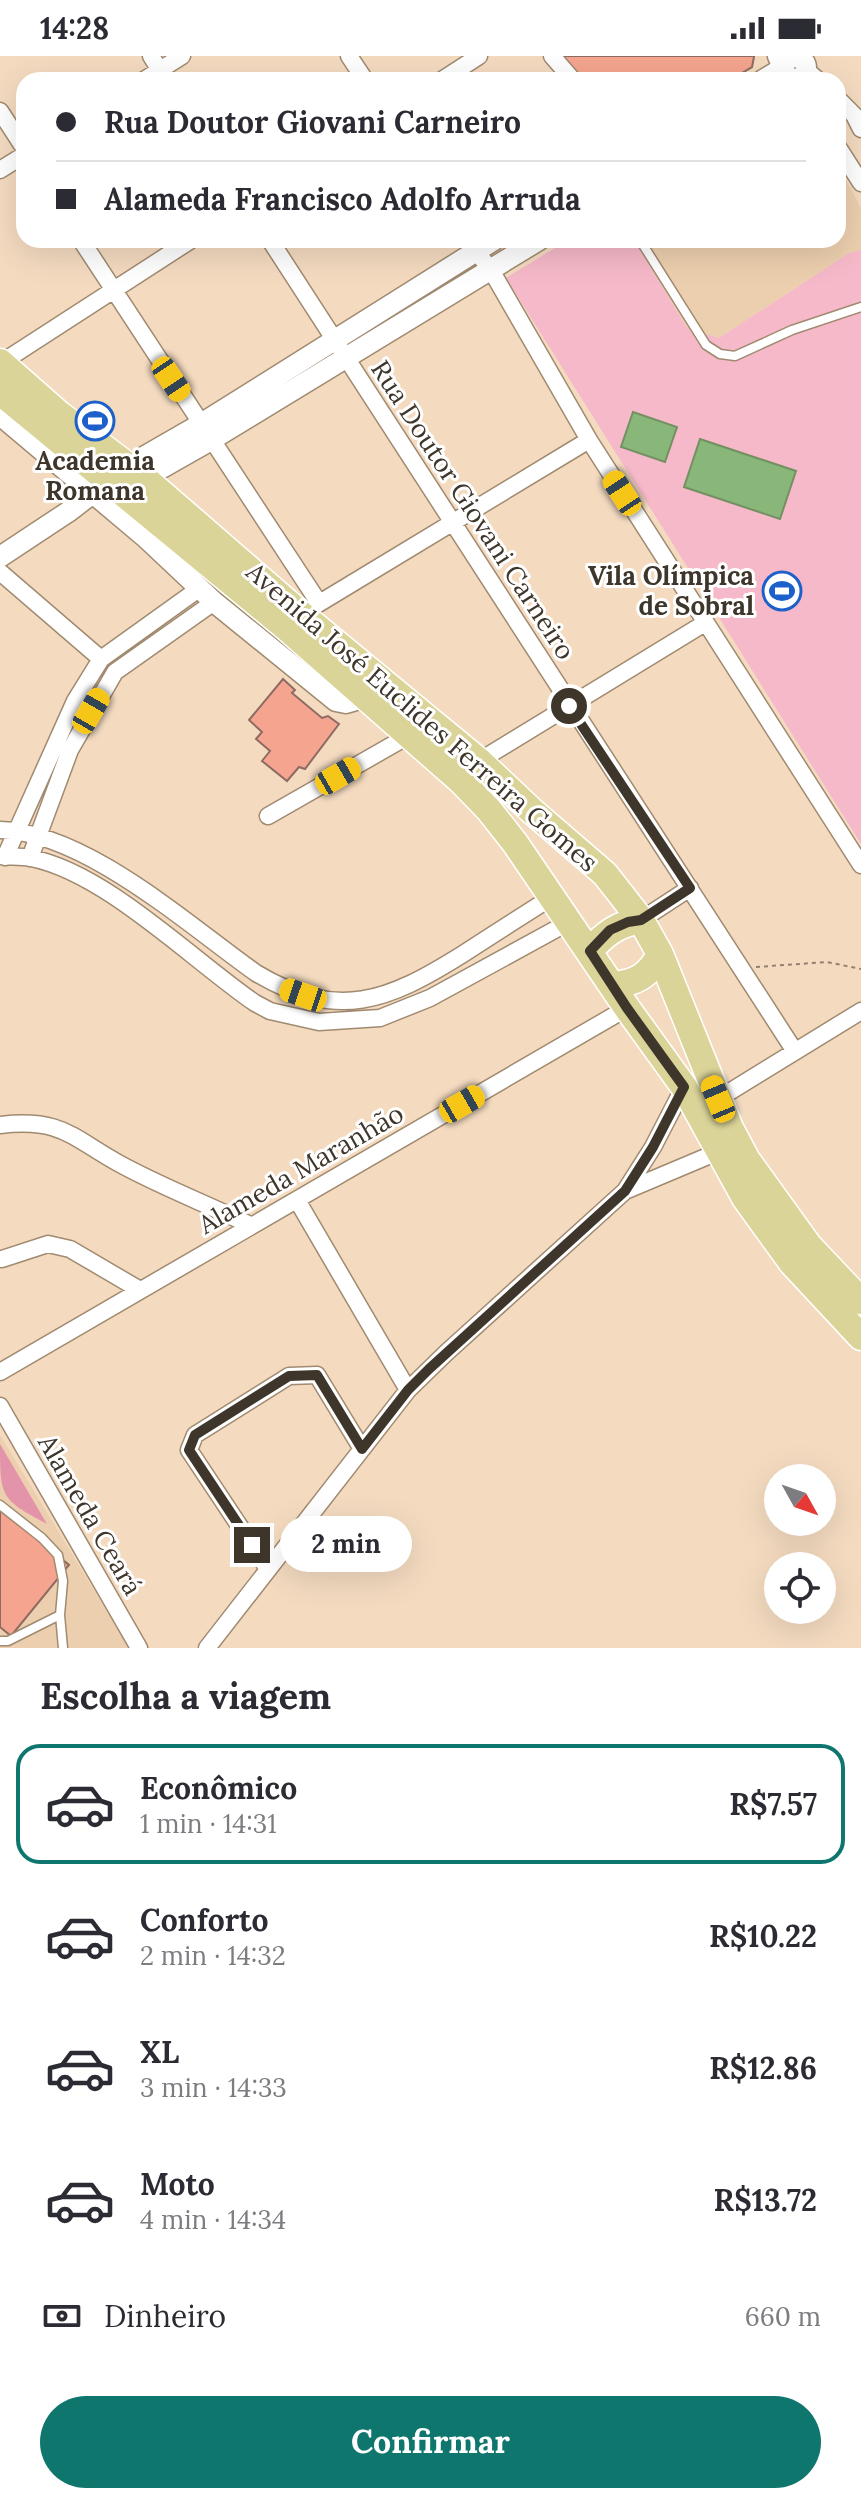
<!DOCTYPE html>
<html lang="pt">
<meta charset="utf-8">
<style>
:root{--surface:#fff;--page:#f7f7f7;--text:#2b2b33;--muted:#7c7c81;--line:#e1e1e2;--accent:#0f766e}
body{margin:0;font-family:Lora,serif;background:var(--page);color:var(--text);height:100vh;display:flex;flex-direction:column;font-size:30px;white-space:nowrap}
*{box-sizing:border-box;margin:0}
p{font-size:26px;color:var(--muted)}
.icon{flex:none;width:44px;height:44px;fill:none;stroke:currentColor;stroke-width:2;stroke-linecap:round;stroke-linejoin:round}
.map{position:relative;height:1592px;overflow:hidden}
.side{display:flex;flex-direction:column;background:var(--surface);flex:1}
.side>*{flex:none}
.guide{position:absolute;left:16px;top:16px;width:830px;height:176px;border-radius:24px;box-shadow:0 8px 32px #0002;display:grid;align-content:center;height:176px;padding:0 40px;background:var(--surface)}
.needle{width:52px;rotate:130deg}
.controls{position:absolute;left:764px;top:1408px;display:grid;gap:16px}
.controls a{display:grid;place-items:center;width:72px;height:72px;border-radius:50%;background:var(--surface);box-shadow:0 8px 32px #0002;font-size:40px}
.end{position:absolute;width:36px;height:36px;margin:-18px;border:10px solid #3f362b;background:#fff;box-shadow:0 0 0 4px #fff}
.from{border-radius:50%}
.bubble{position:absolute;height:56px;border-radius:28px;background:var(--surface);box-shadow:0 8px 32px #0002;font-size:26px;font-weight:700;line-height:56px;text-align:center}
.car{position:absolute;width:24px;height:48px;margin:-24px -12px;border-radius:10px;box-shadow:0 0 6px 2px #0007;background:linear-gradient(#f5c518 24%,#345 0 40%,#f5c518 0 76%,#345 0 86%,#f5c518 0)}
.guide b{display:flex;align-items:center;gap:28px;height:76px;font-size:30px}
.guide b+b{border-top:2px solid var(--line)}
.guide i{width:20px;height:20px;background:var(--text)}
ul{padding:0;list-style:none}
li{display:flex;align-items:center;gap:24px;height:120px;margin:0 16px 12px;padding:0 24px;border:4px solid transparent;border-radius:24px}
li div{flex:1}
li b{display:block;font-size:30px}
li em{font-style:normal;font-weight:700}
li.active{border-color:var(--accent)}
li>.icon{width:72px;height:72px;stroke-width:1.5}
h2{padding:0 40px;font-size:36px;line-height:96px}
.pay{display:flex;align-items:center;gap:20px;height:88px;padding:0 40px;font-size:30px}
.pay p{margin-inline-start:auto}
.cta{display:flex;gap:16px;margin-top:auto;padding:16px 40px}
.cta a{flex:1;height:92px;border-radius:48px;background:var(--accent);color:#fff;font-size:32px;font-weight:700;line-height:92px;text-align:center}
.status{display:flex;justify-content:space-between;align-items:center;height:56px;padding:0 40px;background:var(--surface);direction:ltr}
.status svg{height:22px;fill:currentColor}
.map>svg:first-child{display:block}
.built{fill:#eccfae}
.green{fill:#f6b9c9}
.forest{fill:#e494aa}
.water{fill:#89b779;stroke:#739062;stroke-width:2}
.building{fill:#f5a58f;stroke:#8d6b62;stroke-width:2}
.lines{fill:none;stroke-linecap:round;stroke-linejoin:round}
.service-casing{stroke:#a08a70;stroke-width:11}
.minor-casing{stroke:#a08a70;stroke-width:19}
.tertiary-casing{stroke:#a08a70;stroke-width:23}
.primary-casing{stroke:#fff;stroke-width:29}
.path{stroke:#92816f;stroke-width:2;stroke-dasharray:4 4;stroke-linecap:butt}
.service{stroke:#fff;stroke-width:8}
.minor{stroke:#fff;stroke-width:16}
.tertiary{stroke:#fff;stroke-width:20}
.primary{stroke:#dad498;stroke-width:26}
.route{stroke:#3f362b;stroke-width:10}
.labels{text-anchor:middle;stroke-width:6;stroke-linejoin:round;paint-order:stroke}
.poi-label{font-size:26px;font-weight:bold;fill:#3f362b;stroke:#fff}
.street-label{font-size:26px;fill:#3f362b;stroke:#fff}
</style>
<div class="status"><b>14:28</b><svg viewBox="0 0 49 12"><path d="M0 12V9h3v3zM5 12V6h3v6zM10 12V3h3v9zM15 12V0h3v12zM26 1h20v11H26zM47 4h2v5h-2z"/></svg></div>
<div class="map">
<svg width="861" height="1592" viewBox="0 0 861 1592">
<rect width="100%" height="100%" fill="#f4dbc0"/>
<path class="built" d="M838,109L861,152V194L849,197L719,282L687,272L634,184H838Z
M0,1379L129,1592H0Z"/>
<path class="green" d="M568,184H634L687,272L719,282L849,197L861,194V788L506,222Z"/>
<path class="forest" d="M0,1388L47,1468C0,1443 0,1441 0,1388Z"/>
<path class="water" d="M633,356L677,371L665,406L621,391Z
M700,383L796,415L780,463L684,431Z"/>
<path class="building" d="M558,0H754V1L752,11L730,24H580Z
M283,623L295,634L292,637L322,662L328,660L339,668L305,713L299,711L287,725L262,705L270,695L256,683L262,676L249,664Z
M0,1452L69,1509L11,1580L0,1571Z"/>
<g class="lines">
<g class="service-casing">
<path id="service" d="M640,184L706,289L720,298L735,300L792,274L861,251
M0,1449L42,1482L58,1499L63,1525L60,1559L63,1592
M0,1585H8L60,1559"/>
</g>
<g class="minor-casing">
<path id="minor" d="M151,0L166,24
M349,0L365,24
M552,0L573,24
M805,13L818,24
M144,24L182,0
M442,24L479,0
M838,43L854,59L861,73
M0,55L24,92
M838,91L861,127
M0,114L24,99
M81,184L319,547
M270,184L794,994
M467,184L491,214L589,384L861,809
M1,307L191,184
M0,516L101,603
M313,551L589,384
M479,705L705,567
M268,760L408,680
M0,774C85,776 187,868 256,917C338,966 388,945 463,898C492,879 522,860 552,841
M0,800C10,801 21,800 31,802C106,817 191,903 255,947L270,955L319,966L380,962L430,942L569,866
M5,801L75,645L101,603L200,532
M30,802L70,694L115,616L214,546
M641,864L690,832
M718,1043L861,955
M0,1069C62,1062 71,1081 120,1108C162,1131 207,1148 250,1169
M625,1135L720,1095
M297,1144L408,1334
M2,1203L48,1188L70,1193L140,1234
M0,1316L627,952
M0,1350L139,1592
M268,1513L189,1394L195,1379L289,1320L317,1319L362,1393
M207,1592L408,1334L446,1297L625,1135L653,1091L684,1031"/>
</g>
<g class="tertiary-casing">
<path id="tertiary" d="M784 12a11 11 0 1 1 22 0a11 11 0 1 1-22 0Z
M763,24L783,12L778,0
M0,359L145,481L214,546L336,645L346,647L363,642
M131,426L144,422L211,384L539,184
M0,501L68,456L128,410L201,368L494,184"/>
</g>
<g class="primary-casing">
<path id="primary" d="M0,306L59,358L144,422L302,559L479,705L532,755L605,818L641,864L660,898L730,1072L747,1104L809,1190L861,1245
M0,336L288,573L461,725L489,754L515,787L627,952L684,1031L745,1142L792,1207L861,1281
M590,895C604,878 618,868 641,864
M612,929C636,927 649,920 660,898"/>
</g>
<path class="path" d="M756,911L827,906L861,913"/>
<use href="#service" class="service"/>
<use href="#minor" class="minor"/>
<use href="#tertiary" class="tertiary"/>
<use href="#primary" class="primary"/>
</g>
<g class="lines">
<path class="route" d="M252,1489L189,1394L195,1379L289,1320L317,1319L362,1393L408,1334L429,1313L625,1135L653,1091L684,1031L627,952L590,895L610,874L628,866L641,864L690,832L569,650"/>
</g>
<defs>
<g id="stadium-ring" transform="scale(2)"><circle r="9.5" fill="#fff" stroke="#1d60cb" stroke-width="1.5"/><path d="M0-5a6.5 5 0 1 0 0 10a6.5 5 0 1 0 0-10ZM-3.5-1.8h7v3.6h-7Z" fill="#1d60cb"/></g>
</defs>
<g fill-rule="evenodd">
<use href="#stadium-ring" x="95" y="365"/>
<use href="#stadium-ring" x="782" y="535"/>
</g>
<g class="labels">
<g class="poi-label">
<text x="95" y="414">Academia<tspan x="95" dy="30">Romana</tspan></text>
<text x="754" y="529" text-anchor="end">Vila Olímpica<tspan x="754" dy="30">de Sobral</tspan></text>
</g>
<g class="street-label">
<text transform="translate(473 454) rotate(57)" y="9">Rua Doutor Giovani Carneiro</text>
<text transform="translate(422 661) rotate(41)" y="9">Avenida José Euclides Ferreira Gomes</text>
<text transform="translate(301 1113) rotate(-30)" y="9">Alameda Maranhão</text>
<text transform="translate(90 1459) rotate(60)" y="9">Alameda Ceará</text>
</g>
</g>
</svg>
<div class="controls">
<a><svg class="needle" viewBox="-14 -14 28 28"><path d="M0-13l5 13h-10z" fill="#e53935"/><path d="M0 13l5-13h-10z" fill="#7c7c81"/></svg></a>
<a><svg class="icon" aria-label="locate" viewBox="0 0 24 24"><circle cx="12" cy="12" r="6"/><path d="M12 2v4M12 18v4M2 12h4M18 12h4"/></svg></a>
</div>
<i class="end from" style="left:569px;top:650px"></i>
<i class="end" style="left:252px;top:1489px"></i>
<div class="bubble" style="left:280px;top:1460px;width:132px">2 min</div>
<i class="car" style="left:171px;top:323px;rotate:146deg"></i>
<i class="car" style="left:622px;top:437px;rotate:327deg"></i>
<i class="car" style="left:91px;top:655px;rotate:30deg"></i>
<i class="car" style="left:338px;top:720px;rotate:60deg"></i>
<i class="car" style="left:303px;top:939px;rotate:289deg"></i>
<i class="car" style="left:718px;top:1043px;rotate:337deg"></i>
<i class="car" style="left:462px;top:1048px;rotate:60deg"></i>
<div class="guide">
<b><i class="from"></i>Rua Doutor Giovani Carneiro</b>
<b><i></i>Alameda Francisco Adolfo Arruda</b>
</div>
</div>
<section class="side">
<h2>Escolha a viagem</h2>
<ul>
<li class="active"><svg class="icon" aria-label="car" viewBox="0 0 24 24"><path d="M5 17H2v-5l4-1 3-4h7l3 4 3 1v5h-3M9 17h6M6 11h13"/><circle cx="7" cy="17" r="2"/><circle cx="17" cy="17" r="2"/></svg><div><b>Econômico</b><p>1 min · 14:31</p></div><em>R$7.57</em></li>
<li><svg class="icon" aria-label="car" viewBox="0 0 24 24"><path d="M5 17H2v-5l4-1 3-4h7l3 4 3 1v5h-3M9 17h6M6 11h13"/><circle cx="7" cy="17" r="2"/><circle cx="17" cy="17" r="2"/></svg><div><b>Conforto</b><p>2 min · 14:32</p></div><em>R$10.22</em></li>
<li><svg class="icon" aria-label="car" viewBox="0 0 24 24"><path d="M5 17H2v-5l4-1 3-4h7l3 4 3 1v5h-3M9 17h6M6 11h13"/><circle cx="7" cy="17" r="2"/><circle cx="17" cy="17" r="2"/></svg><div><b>XL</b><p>3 min · 14:33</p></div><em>R$12.86</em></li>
<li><svg class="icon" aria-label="car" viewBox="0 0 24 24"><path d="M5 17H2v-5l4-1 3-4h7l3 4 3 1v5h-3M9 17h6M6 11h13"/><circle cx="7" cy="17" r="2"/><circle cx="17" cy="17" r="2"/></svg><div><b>Moto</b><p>4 min · 14:34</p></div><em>R$13.72</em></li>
</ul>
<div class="pay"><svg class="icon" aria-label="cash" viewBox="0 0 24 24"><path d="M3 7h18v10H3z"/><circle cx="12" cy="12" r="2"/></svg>Dinheiro<p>660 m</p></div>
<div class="cta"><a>Confirmar</a></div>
</section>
